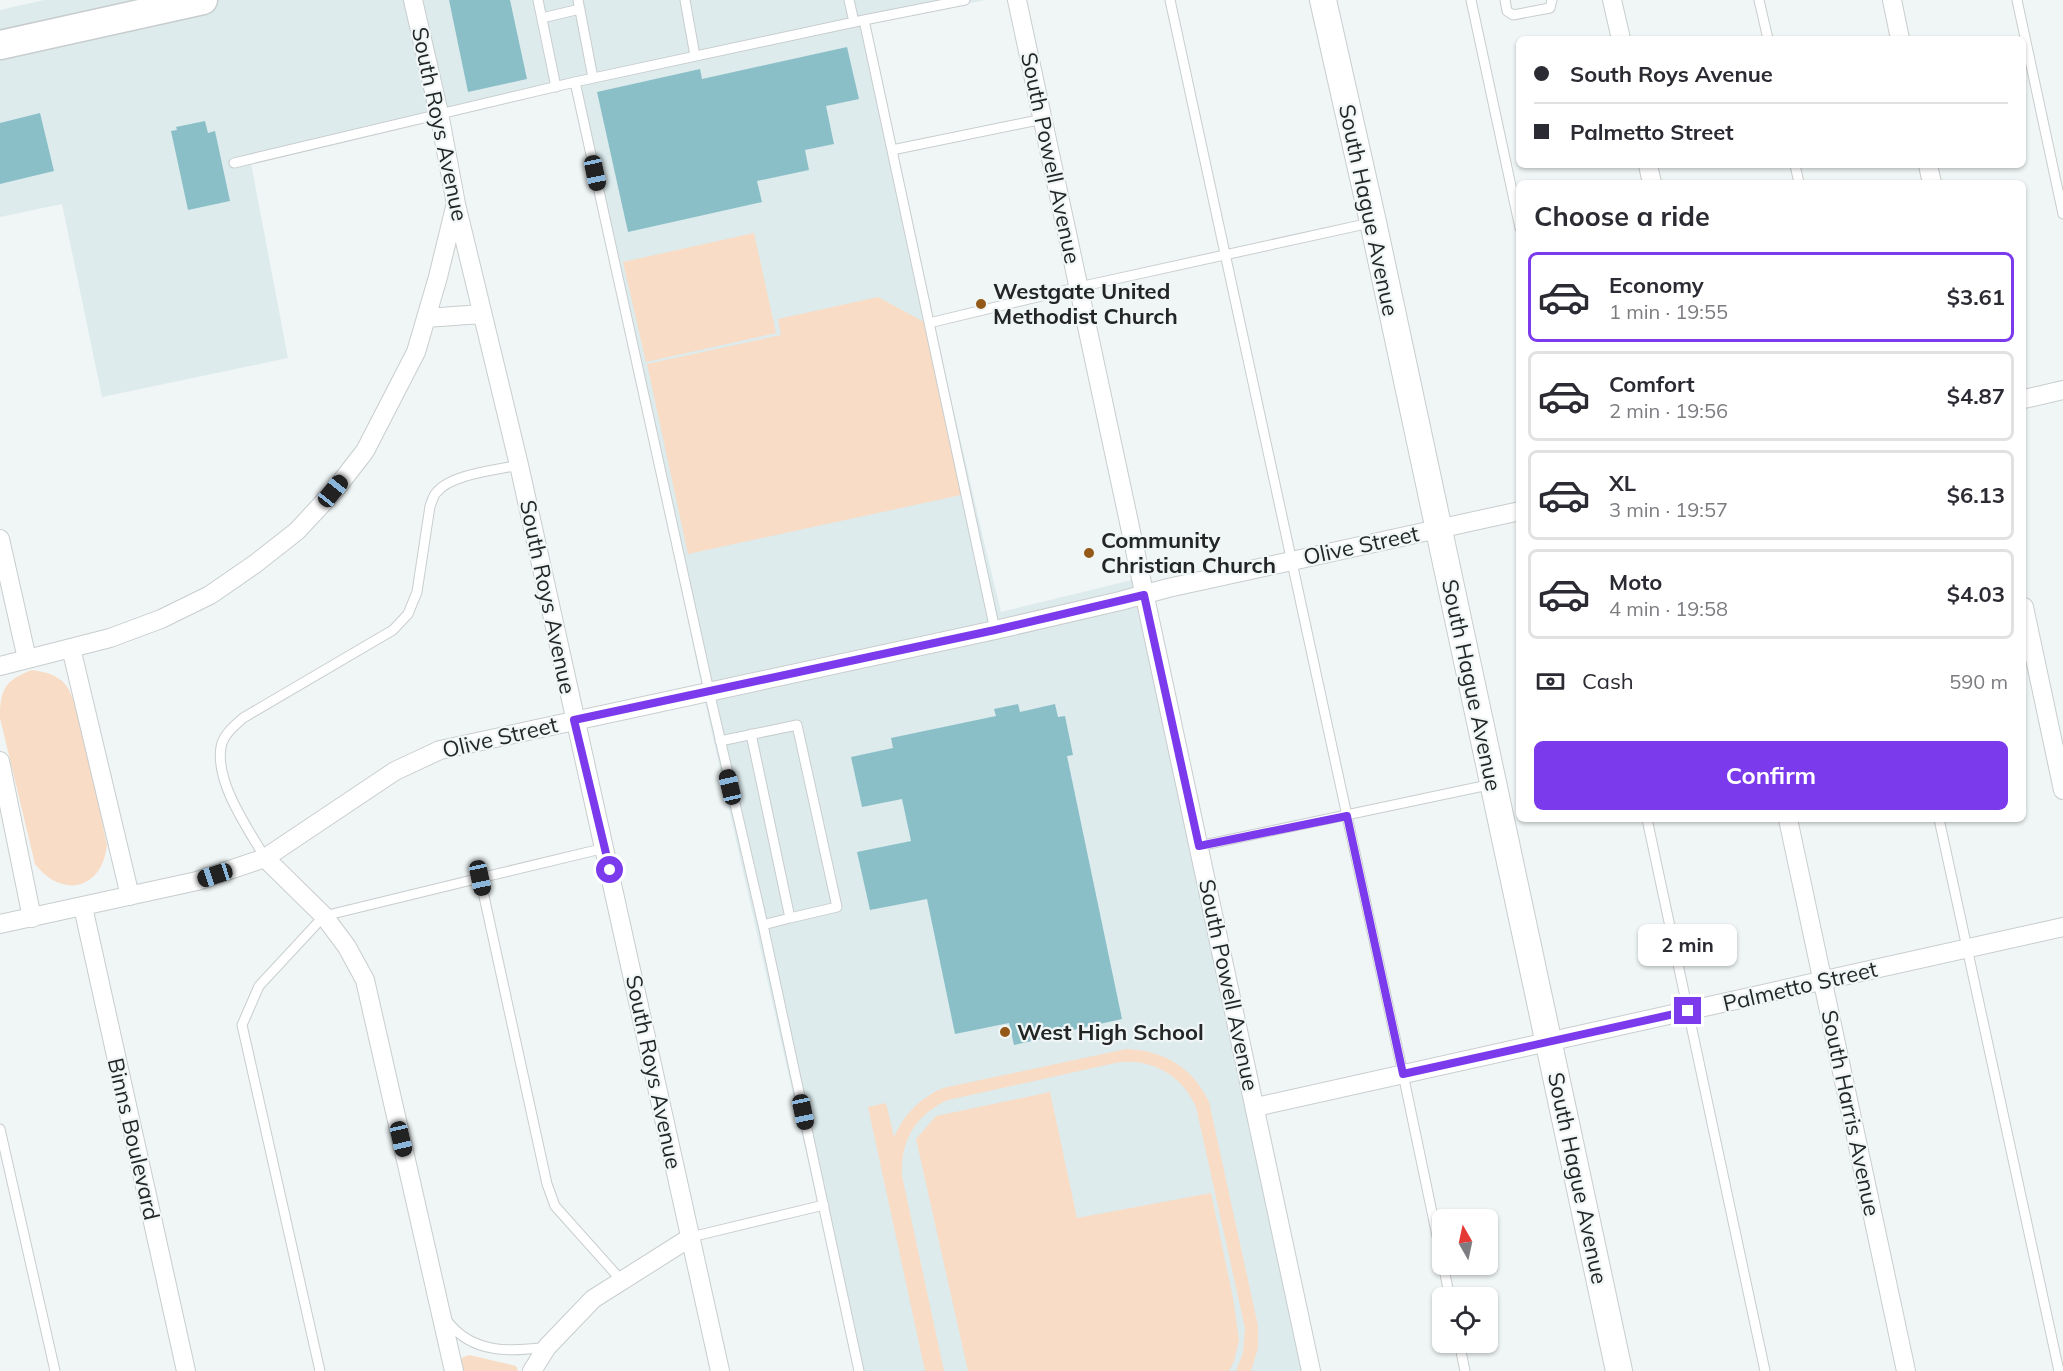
<!DOCTYPE html>
<meta charset="utf-8">
<style>
:root{--surface:#fff;--page:#f7f7f7;--text:#2b2b33;--muted:#7c7c81;--line:#e1e1e2;--accent:#7c3aed}
body{margin:0;font-family:Mulish,sans-serif;background:var(--page);color:var(--text);height:100vh;display:flex;flex-direction:column;font-size:22px;white-space:nowrap}
*{box-sizing:border-box;margin:0}
p{font-size:20px;color:var(--muted)}
.icon{flex:none;width:33px;height:33px;fill:none;stroke:currentColor;stroke-width:2;stroke-linecap:round;stroke-linejoin:round}
.map{position:relative;flex:1;overflow:hidden}
.drawer{position:absolute;left:1516px;top:180px;width:510px;height:642px;display:flex;flex-direction:column;background:var(--surface);border-radius:9px;box-shadow:0 2px 4px #0004}
.drawer>*{flex:none}
.hud{position:absolute;left:1516px;top:36px;width:510px;height:132px;border-radius:9px;box-shadow:0 2px 4px #0004;display:grid;align-content:center;height:132px;padding:0 18px;background:var(--surface)}
.needle{width:39px;rotate:351deg}
.fabs{position:absolute;left:1432px;top:1209px;display:grid;gap:12px}
.fabs a{display:grid;place-items:center;width:66px;height:66px;border-radius:9px;background:var(--surface);box-shadow:0 2px 4px #0004;font-size:30px}
.end{position:absolute;width:27px;height:27px;margin:-14px;border:8px solid #7c3aed;background:#fff;box-shadow:0 0 0 3px #fff}
.from{border-radius:50%}
.bubble{position:absolute;height:42px;border-radius:9px;background:var(--surface);box-shadow:0 2px 4px #0004;font-size:20px;font-weight:700;line-height:42px;text-align:center}
.car{position:absolute;width:18px;height:36px;margin:-18px -9px;border-radius:8px;box-shadow:0 0 4px 2px #0007;background:linear-gradient(#222 24%,#8ab4d8 0 40%,#222 0 76%,#8ab4d8 0 86%,#222 0)}
.hud b{display:flex;align-items:center;gap:21px;height:57px;font-size:22px}
.hud b+b{border-top:2px solid var(--line)}
.hud i{width:15px;height:15px;background:var(--text)}
ul{padding:0;list-style:none}
li{display:flex;align-items:center;gap:18px;height:90px;margin:0 12px 9px;padding:0 6px;border:3px solid var(--line);border-radius:9px}
li div{flex:1}
li b{display:block;font-size:22px}
li em{font-style:normal;font-weight:700}
li.on{border-color:var(--accent)}
li>.icon{width:54px;height:54px;stroke-width:1.5}
h2{padding:0 18px;font-size:27px;line-height:72px}
.pay{display:flex;align-items:center;gap:15px;height:66px;padding:0 18px;font-size:22px}
.pay p{margin-inline-start:auto}
.action{display:flex;gap:12px;margin-top:auto;padding:12px 18px}
.action a{flex:1;height:69px;border-radius:9px;background:var(--accent);color:#fff;font-size:24px;font-weight:700;line-height:69px;text-align:center}
.map>svg:first-child{display:block}
.built{fill:#ddebed}
.green{fill:#f8dcc5}
.building{fill:#8bbfc8}
.lines{fill:none;stroke-linecap:round;stroke-linejoin:round}
.service-casing{stroke:#c8cdce;stroke-width:11}
.minor-casing{stroke:#c8cdce;stroke-width:20}
.secondary-casing{stroke:#c8cdce;stroke-width:28}
.primary-casing{stroke:#c8cdce;stroke-width:31}
.service{stroke:#fff;stroke-width:9}
.minor{stroke:#fff;stroke-width:18}
.secondary{stroke:#fff;stroke-width:26}
.primary{stroke:#fff;stroke-width:28}
.route{stroke:#7c3aed;stroke-width:8}
.poi-dot{fill:#945918;stroke:#f0f6f6;stroke-width:2}
.labels{text-anchor:middle;stroke-width:4.5;stroke-linejoin:round;paint-order:stroke}
.street-label{font-size:22px;fill:#242626;stroke:#f0f6f6}
.poi-label{font-size:22px;font-weight:bold;fill:#242626;stroke:#f0f6f6;text-anchor:start}
</style>
<div class="map">
<svg width="2063" height="1371" viewBox="0 0 2063 1371">
<rect width="100%" height="100%" fill="#f0f6f6"/>
<path class="built" d="M44,0H985L870,24L952,403L986,550L1001,612L1132,580L1304,1371H855L703,693L577,86L250,158L288,358L102,397L62,204L0,217V10Z"/>
<path class="green" d="M754,233L776,333L646,362L623,262Z
M878,297L924,322L961,495L688,554L647,364L781,335L778,319Z
M32,670C45,672 56,674 65,684C82,703 100,815 107,845C102,890 62,899 35,864L0,718C0,689 5,680 32,670Z
M1126,1049C1164,1050 1193,1068 1209,1102L1258,1326V1348L1251,1371H1236L1243,1353L1245,1328L1196,1107C1182,1075 1150,1057 1115,1063L948,1100C916,1114 900,1141 902,1176L944,1371H925L868,1107L886,1103L894,1137C904,1114 920,1098 943,1088Z
M1050,1092L1077,1218L1211,1193L1233,1298L1239,1340L1234,1361L1229,1371H968L916,1139L936,1116Z
M469,1355L516,1366L518,1371H464L461,1360L463,1357Z"/>
<path class="building" d="M449,0H510L527,79L468,92Z
M847,47L859,99L826,106L834,144L805,150L809,170L757,181L762,202L628,232L597,92L700,69L702,79Z
M40,113L54,171L0,184V123Z
M205,121L208,133L215,131L230,201L188,210L171,131L177,130L176,127Z
M1018,704L1020,712L1055,704L1058,717L1065,716L1073,755L1067,756L1122,1019L1046,1036V1038L1014,1045L1009,1023L955,1034L927,899L870,910L857,852L911,841L902,799L862,807L851,757L893,748L891,738L996,716L994,709Z"/>
<g class="lines">
<g class="service-casing">
<path id="service" d="M538,0L556,87
M578,0L593,78
M685,0L695,56
M849,0L854,22
M1170,0L1403,1074L1450,1298
M1471,0L1520,228
M1505,0L1507,11L1513,15L1550,8L1552,0
M1759,0L1768,39
M2017,0L2063,214
M542,18L580,9
M864,20L995,630
M575,82L709,691L763,925L859,1371
M892,150L1043,119
M234,163L575,82L864,20L965,0
M1795,165L1799,183
M929,323L1079,287L1370,223
M720,741L797,725L837,907L790,918L751,734
M1647,819L1765,1371
M1939,819L2059,1371
M1199,846L1493,784
M605,848L480,878L547,1184L555,1206L622,1281
M265,858C248,828 215,783 221,747C223,735 234,726 243,718L393,630L408,614L417,592L430,506C432,502 433,496 436,493C450,474 497,470 519,465
M763,925L790,918
M0,1129L55,1371
M691,1237L824,1205
M448,1322C473,1354 511,1352 547,1347
M1459,1342L1465,1371
M320,1371L242,1025L259,986L324,916L480,878"/>
</g>
<g class="minor-casing">
<path id="minor" d="M413,0L439,113L456,204L519,465L720,1371
M1017,0L1311,1371
M1612,0L1621,39
M1892,0L1900,39
M1648,165L1652,183
M1928,165L1932,183
M426,318L482,314
M2024,399L2063,390
M0,539L27,659
M2024,607L2063,790
M71,648L130,896
M0,666L110,638L161,619L210,595L255,564L297,531L334,491L365,451L416,352L438,277L455,207
M0,761L32,918
M1788,819L1906,1371
M265,858L324,916L347,947L365,980L454,1371
M83,907L186,1371
M0,924L197,881L265,858L395,771L440,750L995,630L1120,601L1168,588L1520,511
M1256,1107L2063,927
M532,1371L547,1347L593,1299L691,1237"/>
</g>
<g class="secondary-casing">
<path id="secondary" d="M1323,0L1373,222L1619,1371"/>
</g>
<g class="primary-casing">
<path id="primary" d="M0,45L203,0"/>
</g>
<use href="#service" class="service"/>
<use href="#minor" class="minor"/>
<use href="#secondary" class="secondary"/>
<use href="#primary" class="primary"/>
</g>
<g class="lines">
<path class="route" d="M610,870L574,720L995,630L1144,595L1199,846L1347,816L1403,1074L1688,1011"/>
</g>
<g class="poi-dot">
<circle cx="981" cy="304" r="6"/>
<circle cx="1089" cy="553" r="6"/>
<circle cx="1005" cy="1032" r="6"/>
</g>
<g class="labels">
<g class="street-label">
<text transform="translate(440 124) rotate(78)" y="8">South Roys Avenue</text>
<text transform="translate(1051 158) rotate(78)" y="8">South Powell Avenue</text>
<text transform="translate(1369 210) rotate(78)" y="8">South Hague Avenue</text>
<text transform="translate(1361 545) rotate(-12)" y="8">Olive Street</text>
<text transform="translate(548 597) rotate(78)" y="8">South Roys Avenue</text>
<text transform="translate(1472 685) rotate(78)" y="8">South Hague Avenue</text>
<text transform="translate(500 737) rotate(-13)" y="8">Olive Street</text>
<text transform="translate(1229 985) rotate(78)" y="8">South Powell Avenue</text>
<text transform="translate(1800 986) rotate(-13)" y="8">Palmetto Street</text>
<text transform="translate(654 1072) rotate(78)" y="8">South Roys Avenue</text>
<text transform="translate(1851 1113) rotate(78)" y="8">South Harris Avenue</text>
<text transform="translate(134 1139) rotate(77)" y="8">Binns Boulevard</text>
<text transform="translate(1578 1178) rotate(78)" y="8">South Hague Avenue</text>
</g>
<g class="poi-label">
<text x="993" y="299">Westgate United<tspan x="993" dy="25">Methodist Church</tspan></text>
<text x="1101" y="548">Community<tspan x="1101" dy="25">Christian Church</tspan></text>
<text x="1017" y="1040">West High School</text>
</g>
</g>
</svg>
<div class="fabs">
<a><svg class="needle" viewBox="-14 -14 28 28"><path d="M0-13l5 13h-10z" fill="#e53935"/><path d="M0 13l5-13h-10z" fill="#7c7c81"/></svg></a>
<a><svg class="icon" aria-label="locate" viewBox="0 0 24 24"><circle cx="12" cy="12" r="6"/><path d="M12 2v4M12 18v4M2 12h4M18 12h4"/></svg></a>
</div>
<i class="end from" style="left:610px;top:870px"></i>
<i class="end" style="left:1688px;top:1011px"></i>
<div class="bubble" style="left:1638px;top:924px;width:99px">2 min</div>
<i class="car" style="left:595px;top:173px;rotate:168deg"></i>
<i class="car" style="left:333px;top:491px;rotate:39deg"></i>
<i class="car" style="left:730px;top:787px;rotate:347deg"></i>
<i class="car" style="left:215px;top:875px;rotate:252deg"></i>
<i class="car" style="left:480px;top:878px;rotate:168deg"></i>
<i class="car" style="left:803px;top:1112px;rotate:168deg"></i>
<i class="car" style="left:401px;top:1139px;rotate:167deg"></i>
<div class="hud">
<b><i class="from"></i>South Roys Avenue</b>
<b><i></i>Palmetto Street</b>
</div>
<section class="drawer">
<h2>Choose a ride</h2>
<ul>
<li class="on"><svg class="icon" aria-label="car" viewBox="0 0 24 24"><path d="M5 17H2v-5l4-1 3-4h7l3 4 3 1v5h-3M9 17h6M6 11h13"/><circle cx="7" cy="17" r="2"/><circle cx="17" cy="17" r="2"/></svg><div><b>Economy</b><p>1 min · 19:55</p></div><em>$3.61</em></li>
<li><svg class="icon" aria-label="car" viewBox="0 0 24 24"><path d="M5 17H2v-5l4-1 3-4h7l3 4 3 1v5h-3M9 17h6M6 11h13"/><circle cx="7" cy="17" r="2"/><circle cx="17" cy="17" r="2"/></svg><div><b>Comfort</b><p>2 min · 19:56</p></div><em>$4.87</em></li>
<li><svg class="icon" aria-label="car" viewBox="0 0 24 24"><path d="M5 17H2v-5l4-1 3-4h7l3 4 3 1v5h-3M9 17h6M6 11h13"/><circle cx="7" cy="17" r="2"/><circle cx="17" cy="17" r="2"/></svg><div><b>XL</b><p>3 min · 19:57</p></div><em>$6.13</em></li>
<li><svg class="icon" aria-label="car" viewBox="0 0 24 24"><path d="M5 17H2v-5l4-1 3-4h7l3 4 3 1v5h-3M9 17h6M6 11h13"/><circle cx="7" cy="17" r="2"/><circle cx="17" cy="17" r="2"/></svg><div><b>Moto</b><p>4 min · 19:58</p></div><em>$4.03</em></li>
</ul>
<div class="pay"><svg class="icon" aria-label="cash" viewBox="0 0 24 24"><path d="M3 7h18v10H3z"/><circle cx="12" cy="12" r="2"/></svg>Cash<p>590 m</p></div>
<div class="action"><a>Confirm</a></div>
</section>
</div>
